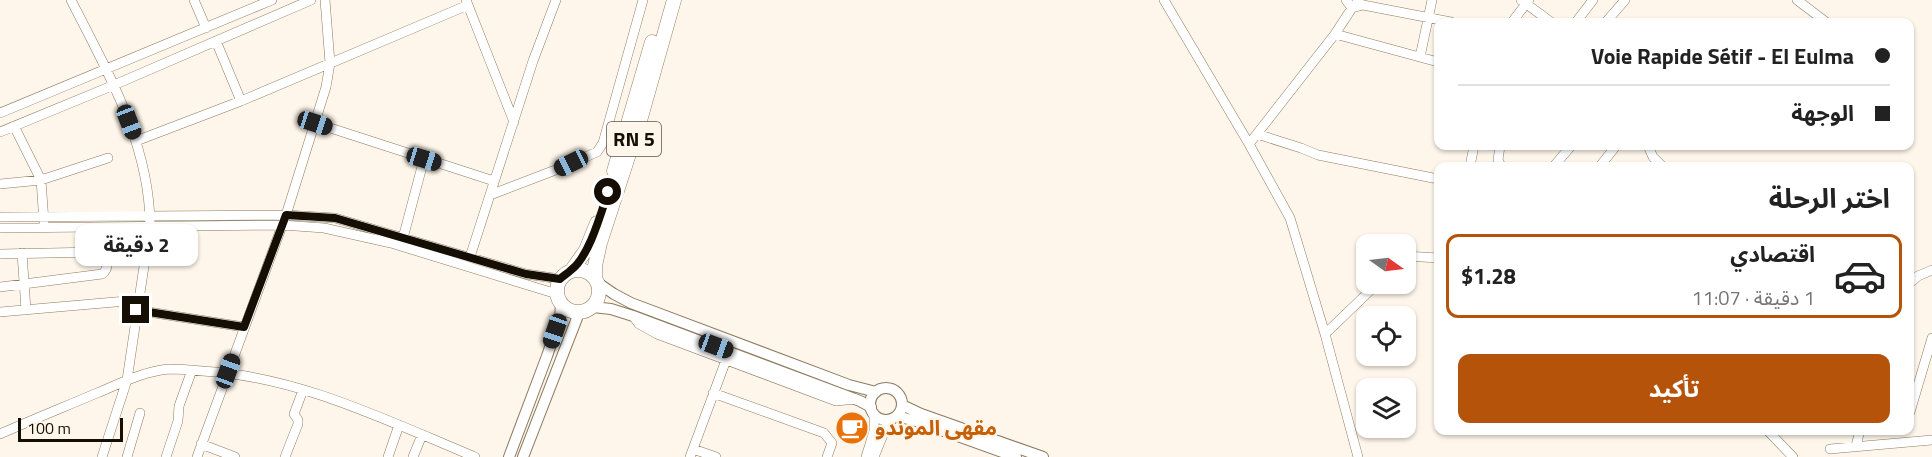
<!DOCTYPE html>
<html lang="ar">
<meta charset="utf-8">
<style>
:root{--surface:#fff;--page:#f6f6f6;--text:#222;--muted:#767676;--line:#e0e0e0;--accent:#b45309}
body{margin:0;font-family:"Titillium Web","Noto Sans Arabic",sans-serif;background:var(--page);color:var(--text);direction:rtl;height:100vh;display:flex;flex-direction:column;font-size:22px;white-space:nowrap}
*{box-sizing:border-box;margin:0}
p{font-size:20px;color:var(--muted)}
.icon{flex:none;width:33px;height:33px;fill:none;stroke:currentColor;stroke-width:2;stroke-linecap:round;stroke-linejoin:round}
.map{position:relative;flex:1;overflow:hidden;direction:ltr}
.details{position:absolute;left:1434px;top:162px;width:480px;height:273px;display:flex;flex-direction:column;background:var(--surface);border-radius:12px;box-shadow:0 2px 4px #0004;direction:rtl}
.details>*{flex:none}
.hud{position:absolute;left:1434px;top:18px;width:480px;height:132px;border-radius:12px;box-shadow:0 2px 4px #0004;direction:rtl;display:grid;align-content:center;height:132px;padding:0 24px;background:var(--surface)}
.needle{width:39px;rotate:104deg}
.buttons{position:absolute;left:1356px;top:234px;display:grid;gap:12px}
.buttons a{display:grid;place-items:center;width:60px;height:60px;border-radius:12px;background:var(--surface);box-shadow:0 2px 4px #0004;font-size:30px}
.scale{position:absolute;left:18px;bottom:15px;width:105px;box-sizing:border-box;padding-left:6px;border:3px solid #150e05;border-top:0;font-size:16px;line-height:21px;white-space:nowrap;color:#150e05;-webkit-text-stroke:4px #fef6ea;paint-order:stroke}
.end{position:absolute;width:27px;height:27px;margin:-14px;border:8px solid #150e05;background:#fff;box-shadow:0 0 0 3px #fff}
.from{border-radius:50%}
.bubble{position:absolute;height:42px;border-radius:12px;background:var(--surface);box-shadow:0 2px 4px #0004;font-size:20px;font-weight:700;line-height:42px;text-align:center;direction:rtl}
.car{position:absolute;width:18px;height:36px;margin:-18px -9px;border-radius:8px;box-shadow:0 0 4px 2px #0007;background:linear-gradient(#222 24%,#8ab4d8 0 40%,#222 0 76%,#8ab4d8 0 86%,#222 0)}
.hud b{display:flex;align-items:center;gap:21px;height:57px;font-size:22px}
.hud b+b{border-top:2px solid var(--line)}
.hud i{width:15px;height:15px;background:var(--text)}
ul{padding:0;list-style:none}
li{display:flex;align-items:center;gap:18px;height:84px;margin:0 12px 9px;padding:0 12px;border:3px solid var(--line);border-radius:12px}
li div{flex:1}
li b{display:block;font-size:22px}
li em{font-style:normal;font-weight:700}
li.current{border-color:var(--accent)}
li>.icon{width:54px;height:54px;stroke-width:1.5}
h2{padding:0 24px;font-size:27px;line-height:72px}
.cta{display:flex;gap:12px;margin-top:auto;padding:12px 24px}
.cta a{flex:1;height:69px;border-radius:12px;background:var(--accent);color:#fff;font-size:24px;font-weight:700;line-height:69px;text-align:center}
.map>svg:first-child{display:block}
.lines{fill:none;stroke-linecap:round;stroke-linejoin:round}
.minor-casing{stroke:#8e7b60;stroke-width:10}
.major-casing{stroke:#8e7b60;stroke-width:12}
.highway-casing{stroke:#8e7b60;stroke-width:15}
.minor{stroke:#fff;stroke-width:9}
.major{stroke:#fff;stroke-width:10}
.highway{stroke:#fff;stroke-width:14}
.route{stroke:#150e05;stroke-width:8}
.labels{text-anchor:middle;stroke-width:5;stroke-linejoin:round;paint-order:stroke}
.shield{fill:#fef6ea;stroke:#5b544a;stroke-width:1.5}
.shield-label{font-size:20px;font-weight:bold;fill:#150e05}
.food-label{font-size:21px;font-weight:bold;fill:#c56008;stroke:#fef6ea;text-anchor:start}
</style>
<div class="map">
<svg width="1932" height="457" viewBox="0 0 1932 457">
<rect width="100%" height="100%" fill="#fef6ea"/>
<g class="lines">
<g class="minor-casing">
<path id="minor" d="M71,0C107,71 150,144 150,226L127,380L102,457
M194,0L206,28
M466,0L514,122
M1164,0L1249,144L1290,218L1325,334L1358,457
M1346,0L1352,8L1359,0
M1521,0L1551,22
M1797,0L1826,22
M1512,22L1529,0
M1576,22L1593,0
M1606,22L1625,0
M1335,34L1438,62
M216,41L241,101
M1420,57L1432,0
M0,113L272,0
M315,123L494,181
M14,126L41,180L44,222
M0,132L114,85L311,0
M1257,134L1301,148L1318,155L1438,179
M136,141L241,101L468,5
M1249,144L1335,34L1352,8L1363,5L1451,22
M1500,146L1498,160L1501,166
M1648,146L1653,157L1662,166
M1470,166L1474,146
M1554,166L1571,146
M1600,166L1616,146
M0,184L41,180L108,158
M490,195L558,169L597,152L603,143L643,0
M0,217L286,215L335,218L526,274L560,279
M0,228L282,225L324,228L391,243L557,294
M403,238L424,159
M22,253L26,310
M0,254L97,252L103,254C108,260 109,269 102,274L0,287
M1406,256L1438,258
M470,257L533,61L556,0
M1910,283L1918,276L1932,270
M136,310L244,327
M0,312L138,300
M633,316L639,324L657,334L836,401L856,399
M1325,334L1377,284
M713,393L824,433L832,443L827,457
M1910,412L1932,338
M1767,430L1793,457
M0,434C32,420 64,407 97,393C121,383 144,371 170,369C181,369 192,370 202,371C298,376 388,421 475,457
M201,444L235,457
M1856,446L1860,430
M693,449L716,457
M1830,449L1932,440
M127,457L140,413
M166,457L178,421L179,406L192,370
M197,457L286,215L326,87L330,63L325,0
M285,457L298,424V420L294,414L303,390
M388,457L399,425
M413,457L422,435
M690,457L726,360
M866,457L874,431V414
M874,457L889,420"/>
</g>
<g class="major-casing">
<path id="major" d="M598,283L614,294L631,303L849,385L876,392
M593,307L611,309L633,316L860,401L871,407
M870 404a16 16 0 1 1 32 0a16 16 0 1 1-32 0Z
M902,405L921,414L1043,457
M897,416L919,422L1016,457
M509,457L547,356L560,318L561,305
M523,457L579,313"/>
</g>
<g class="highway-casing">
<path id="highway" d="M614,171L652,42
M557 291a21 21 0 1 1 42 0a21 21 0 1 1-42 0Z
M572,270L586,250L597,223
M595,278V266L600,243L641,117L674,0"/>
</g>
<use href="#minor" class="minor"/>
<use href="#major" class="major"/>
<use href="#highway" class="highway"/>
</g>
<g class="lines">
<path class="route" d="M136,310L244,327L286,215L335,218L526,274L560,279C564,275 567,274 571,270C589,257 601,213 608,192"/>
</g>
<defs>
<g id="cafe-disc" transform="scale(1.725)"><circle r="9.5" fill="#e8710a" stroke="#fef6ea"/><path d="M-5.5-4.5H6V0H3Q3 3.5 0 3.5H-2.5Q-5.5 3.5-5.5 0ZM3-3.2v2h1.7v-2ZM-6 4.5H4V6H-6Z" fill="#fff"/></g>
</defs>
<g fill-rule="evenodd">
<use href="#cafe-disc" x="852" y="428"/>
</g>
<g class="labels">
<rect class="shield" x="607" y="122" width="54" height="34" rx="4.5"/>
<g class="shield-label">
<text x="634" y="146">RN 5</text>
</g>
<g class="food-label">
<text x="875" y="435">مقهى الموندو</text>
</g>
</g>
</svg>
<div class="buttons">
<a><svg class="needle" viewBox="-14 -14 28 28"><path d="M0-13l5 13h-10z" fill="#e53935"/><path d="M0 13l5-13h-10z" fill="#767676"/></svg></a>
<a><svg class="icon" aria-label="locate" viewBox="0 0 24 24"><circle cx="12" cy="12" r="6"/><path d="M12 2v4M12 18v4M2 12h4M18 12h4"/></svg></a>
<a><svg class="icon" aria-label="layers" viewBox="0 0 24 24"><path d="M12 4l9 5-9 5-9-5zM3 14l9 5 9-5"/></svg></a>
</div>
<div class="scale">100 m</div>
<i class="end from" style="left:608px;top:192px"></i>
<i class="end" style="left:136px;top:310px"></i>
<div class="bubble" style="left:75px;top:224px;width:123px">2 دقيقة</div>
<i class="car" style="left:129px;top:122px;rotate:159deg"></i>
<i class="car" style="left:315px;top:123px;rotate:108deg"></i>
<i class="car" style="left:424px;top:159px;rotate:107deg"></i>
<i class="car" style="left:571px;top:163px;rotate:244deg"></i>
<i class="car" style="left:555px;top:331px;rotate:199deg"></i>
<i class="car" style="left:716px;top:346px;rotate:110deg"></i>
<i class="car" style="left:228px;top:371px;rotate:20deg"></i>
<div class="hud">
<b><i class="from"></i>Voie Rapide Sétif - El Eulma</b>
<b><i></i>الوجهة</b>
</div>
<section class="details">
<h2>اختر الرحلة</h2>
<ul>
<li class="current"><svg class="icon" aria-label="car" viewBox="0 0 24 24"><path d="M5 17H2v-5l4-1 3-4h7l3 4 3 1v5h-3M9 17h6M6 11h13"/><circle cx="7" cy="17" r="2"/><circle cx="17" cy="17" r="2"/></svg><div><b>اقتصادي</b><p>1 دقيقة · 11:07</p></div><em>$1.28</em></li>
</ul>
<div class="cta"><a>تأكيد</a></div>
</section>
</div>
